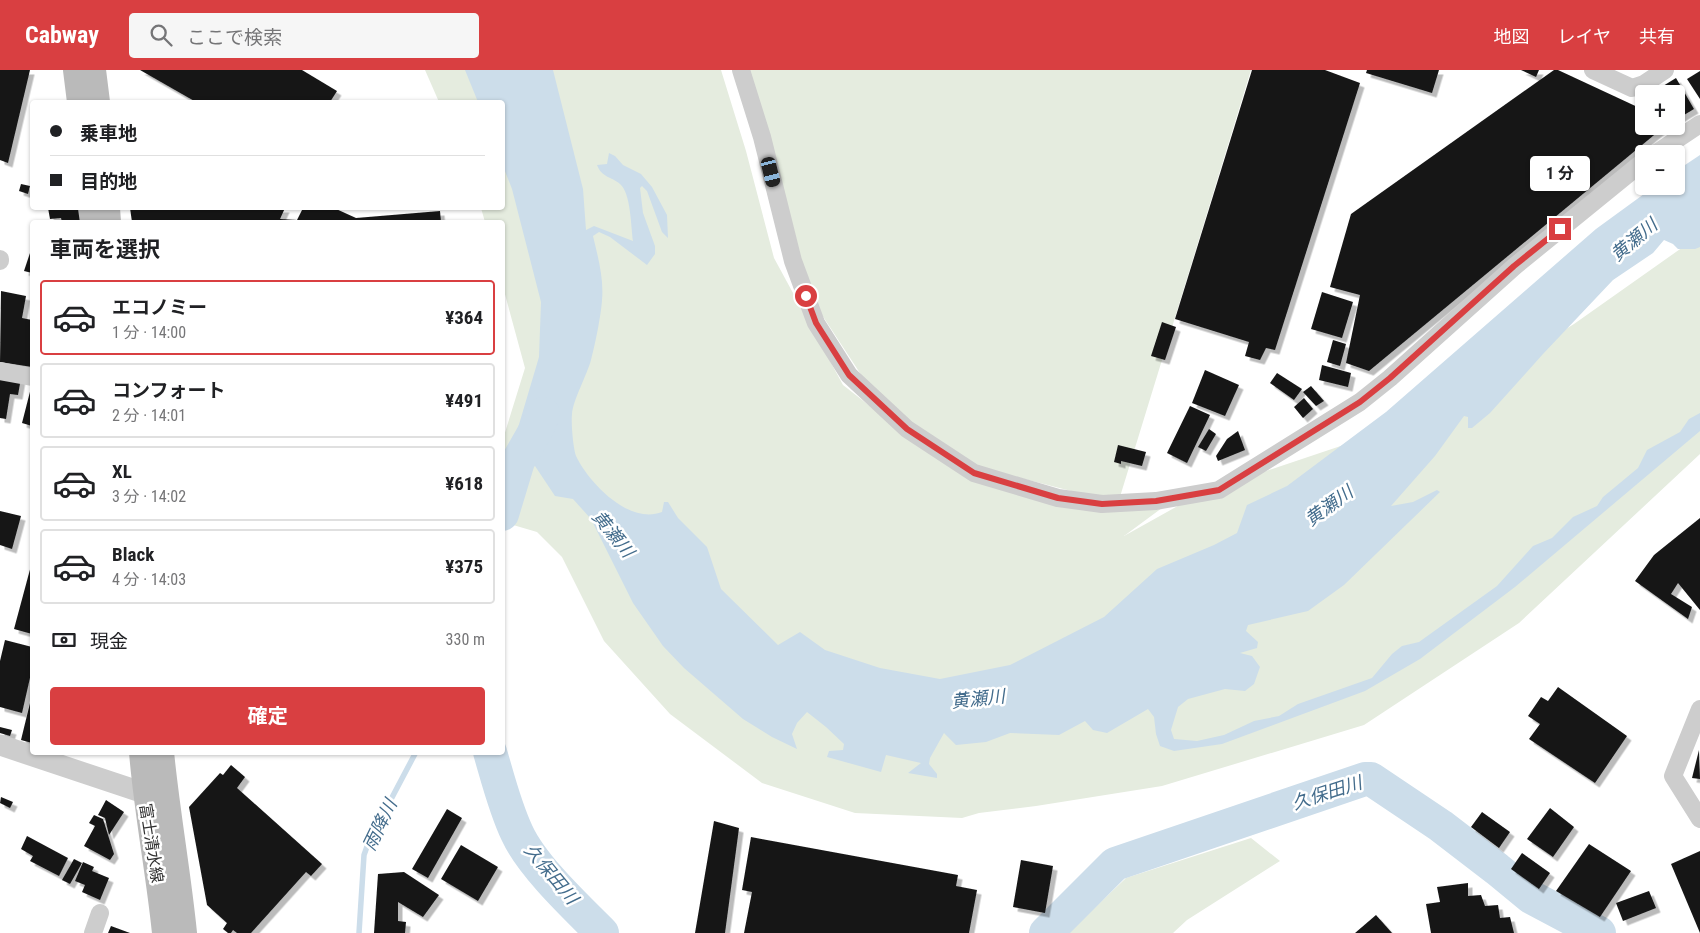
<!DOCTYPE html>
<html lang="ja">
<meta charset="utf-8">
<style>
:root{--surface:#fff;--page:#f6f6f6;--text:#202124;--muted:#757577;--line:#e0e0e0;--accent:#d93f41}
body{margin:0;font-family:"Roboto Condensed","Noto Sans JP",sans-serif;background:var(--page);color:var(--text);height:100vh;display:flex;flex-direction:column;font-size:19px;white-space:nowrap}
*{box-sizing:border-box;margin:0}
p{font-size:16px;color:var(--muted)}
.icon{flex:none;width:28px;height:28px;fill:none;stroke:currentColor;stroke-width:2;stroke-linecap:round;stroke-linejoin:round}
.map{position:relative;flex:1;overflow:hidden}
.drawer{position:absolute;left:30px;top:150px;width:475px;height:535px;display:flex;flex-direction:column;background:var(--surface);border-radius:5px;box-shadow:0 1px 4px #0004}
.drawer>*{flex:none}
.top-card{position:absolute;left:30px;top:30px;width:475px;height:110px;border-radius:5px;box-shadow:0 1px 4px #0004;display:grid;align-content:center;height:110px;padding:0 20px;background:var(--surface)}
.buttons{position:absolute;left:1635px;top:15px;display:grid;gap:10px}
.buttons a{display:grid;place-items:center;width:50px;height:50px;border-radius:5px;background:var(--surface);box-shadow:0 1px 4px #0004;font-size:25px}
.end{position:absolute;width:22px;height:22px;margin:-11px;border:6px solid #d93f41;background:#fff;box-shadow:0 0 0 2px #fff}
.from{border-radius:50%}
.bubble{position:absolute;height:35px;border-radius:5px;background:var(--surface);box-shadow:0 1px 4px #0004;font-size:16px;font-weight:700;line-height:35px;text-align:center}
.car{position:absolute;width:15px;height:30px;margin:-15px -8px;border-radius:6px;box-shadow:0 0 4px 1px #0007;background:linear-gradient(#222 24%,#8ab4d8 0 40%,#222 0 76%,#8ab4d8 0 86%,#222 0)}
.top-card b{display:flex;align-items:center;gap:18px;height:48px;font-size:19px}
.top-card b+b{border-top:1px solid var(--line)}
.top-card i{width:12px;height:12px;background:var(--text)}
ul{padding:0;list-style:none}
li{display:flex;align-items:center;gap:15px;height:75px;margin:0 10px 8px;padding:0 10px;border:2px solid var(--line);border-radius:5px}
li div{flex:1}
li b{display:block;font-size:19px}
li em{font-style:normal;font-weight:700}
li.active{border-color:var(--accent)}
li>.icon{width:45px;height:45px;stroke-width:1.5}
h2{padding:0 20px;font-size:22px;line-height:60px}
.pay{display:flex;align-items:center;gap:12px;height:55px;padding:0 20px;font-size:19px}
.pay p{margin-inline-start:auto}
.action{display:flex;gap:10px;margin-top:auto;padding:10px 20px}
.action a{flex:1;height:58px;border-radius:5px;background:var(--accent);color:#fff;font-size:20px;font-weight:700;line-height:58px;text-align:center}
header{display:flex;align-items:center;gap:30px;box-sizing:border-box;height:70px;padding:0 25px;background:var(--accent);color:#fff}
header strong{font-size:24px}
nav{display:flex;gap:28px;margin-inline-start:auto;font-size:18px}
.search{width:350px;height:45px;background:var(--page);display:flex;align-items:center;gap:12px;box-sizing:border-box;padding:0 18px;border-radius:5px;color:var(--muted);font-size:19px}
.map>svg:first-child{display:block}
.green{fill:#e5ecdf;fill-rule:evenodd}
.water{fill:#ccddea}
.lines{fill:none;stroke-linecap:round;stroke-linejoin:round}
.stream{stroke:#ccddea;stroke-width:5.5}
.river{stroke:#ccddea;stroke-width:34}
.building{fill:#171717;filter:url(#shadow)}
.minor{stroke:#cdcdcd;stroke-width:18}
.tertiary{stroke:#cdcdcd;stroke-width:21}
.secondary{stroke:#bababa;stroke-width:24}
.route{stroke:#d93f41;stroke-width:6}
.labels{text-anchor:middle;stroke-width:5;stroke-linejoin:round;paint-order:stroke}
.street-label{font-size:16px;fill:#303030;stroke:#fff}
.water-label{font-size:18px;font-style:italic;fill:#436c8c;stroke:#fff}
</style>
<header>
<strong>Cabway</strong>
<div class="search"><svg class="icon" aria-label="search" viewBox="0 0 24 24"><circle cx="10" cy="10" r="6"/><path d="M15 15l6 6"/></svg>ここで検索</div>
<nav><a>地図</a><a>レイヤ</a><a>共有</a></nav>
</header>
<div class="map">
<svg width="1700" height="863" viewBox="0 0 1700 863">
<defs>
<filter id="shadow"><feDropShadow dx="4.5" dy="4.5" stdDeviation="0" flood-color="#0004"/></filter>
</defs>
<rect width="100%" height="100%" fill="#fff"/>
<path class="green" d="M425,0H721L746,81L774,188L843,315L894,355L801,213L740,0H1251L1119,430L1166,435L1124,466L1201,423L1421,349L1574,254L1700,165V384L1519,553L1364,655L1162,716L1036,736L979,743L962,748L855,743L762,713L670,644L604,571L562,487L537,462L503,452V369L525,298L503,217L502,152H485L481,138H502V32H439ZM947,389L1098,428L1010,421Z
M1251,768L1280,791L1187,850L1173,863H1068L1126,808Z"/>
<path class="water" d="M465,0H553L583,119L586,160L594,156L633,171C631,157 631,123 620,114C611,106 602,108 597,95L607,94L609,83L615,86L623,95L641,104L652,117L667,145L668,168L662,162L647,121L642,116L640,118L643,143L655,176V184L647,195L610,167L599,162L593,166C598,187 604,209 602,230C601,246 595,275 591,290C587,305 573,330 572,344C571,353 573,378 576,386C589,413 629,455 662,442L664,432H668L678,448L707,477L721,519L778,575L800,562L825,580L880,598L940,609L1010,595L1104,547L1157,499L1214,475L1237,463L1247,435L1287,416L1386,342L1596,159L1655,116H1676V101L1700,85V177L1695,179H1678L1673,174L1664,170L1653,183L1613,210L1543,284L1490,343L1472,358H1468V347L1464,346L1435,386L1391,436L1413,432L1437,420L1440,422L1344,515L1308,541L1248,555L1246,561L1258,572L1257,578L1240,583L1252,586L1260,597L1254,614L1245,621L1225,619L1188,629L1178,637L1171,660L1174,669L1197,671L1224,665L1254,651L1279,646L1298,634L1372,608L1392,584L1402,576L1419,572L1497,516L1533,476L1552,468L1573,447L1597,436L1603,427L1638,398L1647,380L1680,362L1689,349L1700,343V361L1515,517L1420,589L1365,621L1222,674L1174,681L1160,676L1156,664L1154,647L1148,639L1107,663L1093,660L1085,651L1059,665L1010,663L986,672L956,675L944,663L930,688L929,694L937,704V708L908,703L921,693L886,685L881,702L827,687L829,681L843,680L844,674L826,657L807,642L797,653L792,664L797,679L772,667L743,649L684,598L663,576L633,533L591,449L573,429L555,426L531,390H527L512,378L539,287L541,232L512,119L503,96L502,32H478Z"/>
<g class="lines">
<path class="stream" d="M359,863L364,785L369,771L416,682"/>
<path class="river" d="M502,444L518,391L538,356L543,344
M490,682C498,709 505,738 517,763C532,796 576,837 602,863
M1046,863L1115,794L1365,709H1371L1441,756L1497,799L1531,827L1599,863"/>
</g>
<path class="building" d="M0,0H30L8,93L0,90Z
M140,0H302L337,21L330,32H196Z
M1252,0H1325L1360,13L1275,280L1266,278L1260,290L1245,286L1249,272L1175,249Z
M1367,0H1439L1432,23L1366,3Z
M1521,0H1539L1536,7Z
M1554,0H1558L1644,40V56H1665L1369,301L1346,293L1360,225L1330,217L1351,144Z
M1700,1V29L1687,9Z
M1676,8L1694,39L1679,48L1676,45V24H1667L1663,16Z
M21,114L30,116L28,124L19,121Z
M48,138H81L83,152H62L61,148L50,149Z
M130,138H285L280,149L297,150L303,138H334L356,148L440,141L441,152H132Z
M32,177V203L24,201Z
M1,221L26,226L22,248L32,250V297L0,292Z
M1322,222L1353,232L1342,268L1311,259Z
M1162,252L1176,257L1165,290L1151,286Z
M1333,270L1346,274L1340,296L1327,292Z
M1322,295L1351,303L1348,317L1319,310Z
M1205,300L1239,315L1225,346L1192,333Z
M1277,303L1302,319L1294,330L1270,313Z
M0,305L21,308L18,325L10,324L6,349L0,348Z
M32,314V356L22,353Z
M1311,316L1324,331L1316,336L1303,322Z
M1304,328L1313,339L1303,348L1294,337Z
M1190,336L1210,345L1187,393L1167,383Z
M1209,359L1216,364L1206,381L1198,377Z
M1238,361L1245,380L1218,391L1216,386L1227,369Z
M1118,375L1146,382L1142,396L1121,391V394L1114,392Z
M0,441L21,446L12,479L0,475Z
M1700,448V540L1678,513L1671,524L1692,537L1688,549L1635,511L1654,485Z
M32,492V564L14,559Z
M5,570L32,577V599L22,643L0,637V591Z
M1558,617L1627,666L1595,713L1529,669L1540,654L1528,646L1541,627L1548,631Z
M30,633H32V673L21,670Z
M0,657L12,660L10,666L0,663Z
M1699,680L1700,709L1692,708Z
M231,695L245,707L237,718L322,794L311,806L306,802L251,863H237L233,860L231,863H228L223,859L227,853L207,835L189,737L220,703L223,705Z
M1,727L13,732L10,738L0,733Z
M106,730L124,742L109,765L105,748L98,745Z
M1550,738L1574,757L1553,787L1527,769Z
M447,739L462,748L428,808L412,799Z
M1482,742L1510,762L1499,778L1471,757Z
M94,745L103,749L114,784L110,790L84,776L95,756L89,753Z
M714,751L739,758L725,863H695Z
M27,766L68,788L59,806L30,791L33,786L21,779Z
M751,767L958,805L956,816L977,820L969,863H744L752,822L742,820Z
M1589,774L1631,801L1600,847L1556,821Z
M461,775L498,797L478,831L441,809Z
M1700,781V863L1671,794Z
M1522,783L1550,803L1539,819L1511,799Z
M74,789L82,793L70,814L62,810Z
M1021,790L1053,796L1045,843L1013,837Z
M83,792L94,797L92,801L109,808L100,830L82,822L85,815L75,811Z
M404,802L439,825L423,847L398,832V851L406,852L405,863H374L378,804Z
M1468,813V826L1481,825L1485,836L1498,835L1500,848L1510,847L1514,863H1431L1426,834L1440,832L1437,817Z
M1649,821L1656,838L1623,851L1616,833Z
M1376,845L1392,863H1355Z
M111,856L130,863H108Z"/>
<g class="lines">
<path class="minor" d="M741,0L762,67L793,191L816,253L849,305L907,359L974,403L1058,428L1102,434L1156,431L1219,420L1360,332L1390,308L1515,196L1644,91
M1593,0L1632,18L1644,14L1665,0
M1655,84L1700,54
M0,189V191
M0,301L32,307
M1700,639L1673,706L1700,749
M93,863L100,843"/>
<path class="tertiary" d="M0,675L144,723H160"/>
<path class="secondary" d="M75,0L79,32
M94,0L98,32
M90,138L92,152
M108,138L109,152
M141,682C146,743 158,803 164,863
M162,682C168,743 179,803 185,863"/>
</g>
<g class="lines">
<path class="route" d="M806,226L816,253L849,305L907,359L974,403L1058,428L1102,434L1156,431L1219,420L1360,332L1390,308L1514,196L1560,159"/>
</g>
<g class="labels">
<g class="street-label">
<text transform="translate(152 773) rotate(81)" y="6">富士清水線</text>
</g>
<g class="water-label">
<text transform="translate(1634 170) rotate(-40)" y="6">黄瀬川</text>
<text transform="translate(1329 436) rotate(-36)" y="6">黄瀬川</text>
<text transform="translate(613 464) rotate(51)" y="6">黄瀬川</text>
<text transform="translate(978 629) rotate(-6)" y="6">黄瀬川</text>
<text transform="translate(1327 723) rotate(-18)" y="6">久保田川</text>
<text transform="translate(380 755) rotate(-64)" y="6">雨降川</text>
<text transform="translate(551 804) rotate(50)" y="6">久保田川</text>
</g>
</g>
</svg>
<div class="buttons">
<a>+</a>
<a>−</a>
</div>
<i class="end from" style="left:806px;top:226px"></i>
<i class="end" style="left:1560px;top:159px"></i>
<div class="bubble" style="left:1530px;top:86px;width:60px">1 分</div>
<i class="car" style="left:771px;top:102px;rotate:166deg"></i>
<div class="top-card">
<b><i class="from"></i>乗車地</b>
<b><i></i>目的地</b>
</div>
<section class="drawer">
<h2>車両を選択</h2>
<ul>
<li class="active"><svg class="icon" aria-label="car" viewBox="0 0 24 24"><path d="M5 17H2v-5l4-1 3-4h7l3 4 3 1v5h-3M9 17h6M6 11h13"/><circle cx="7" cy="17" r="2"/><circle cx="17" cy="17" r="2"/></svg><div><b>エコノミー</b><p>1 分 · 14:00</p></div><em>¥364</em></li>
<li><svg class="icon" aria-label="car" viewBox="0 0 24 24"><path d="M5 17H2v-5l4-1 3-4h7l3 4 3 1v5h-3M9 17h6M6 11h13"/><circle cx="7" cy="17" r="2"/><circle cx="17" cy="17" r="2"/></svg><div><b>コンフォート</b><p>2 分 · 14:01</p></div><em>¥491</em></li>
<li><svg class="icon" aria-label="car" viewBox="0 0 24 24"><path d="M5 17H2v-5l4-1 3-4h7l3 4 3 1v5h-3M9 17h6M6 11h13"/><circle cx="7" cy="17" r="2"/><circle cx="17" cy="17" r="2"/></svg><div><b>XL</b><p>3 分 · 14:02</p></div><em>¥618</em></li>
<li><svg class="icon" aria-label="car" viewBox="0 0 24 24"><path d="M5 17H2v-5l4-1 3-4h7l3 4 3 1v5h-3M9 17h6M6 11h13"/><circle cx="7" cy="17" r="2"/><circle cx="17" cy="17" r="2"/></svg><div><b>Black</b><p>4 分 · 14:03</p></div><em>¥375</em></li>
</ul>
<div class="pay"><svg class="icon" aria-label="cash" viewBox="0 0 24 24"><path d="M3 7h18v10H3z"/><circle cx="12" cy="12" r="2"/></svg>現金<p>330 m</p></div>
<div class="action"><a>確定</a></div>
</section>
</div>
